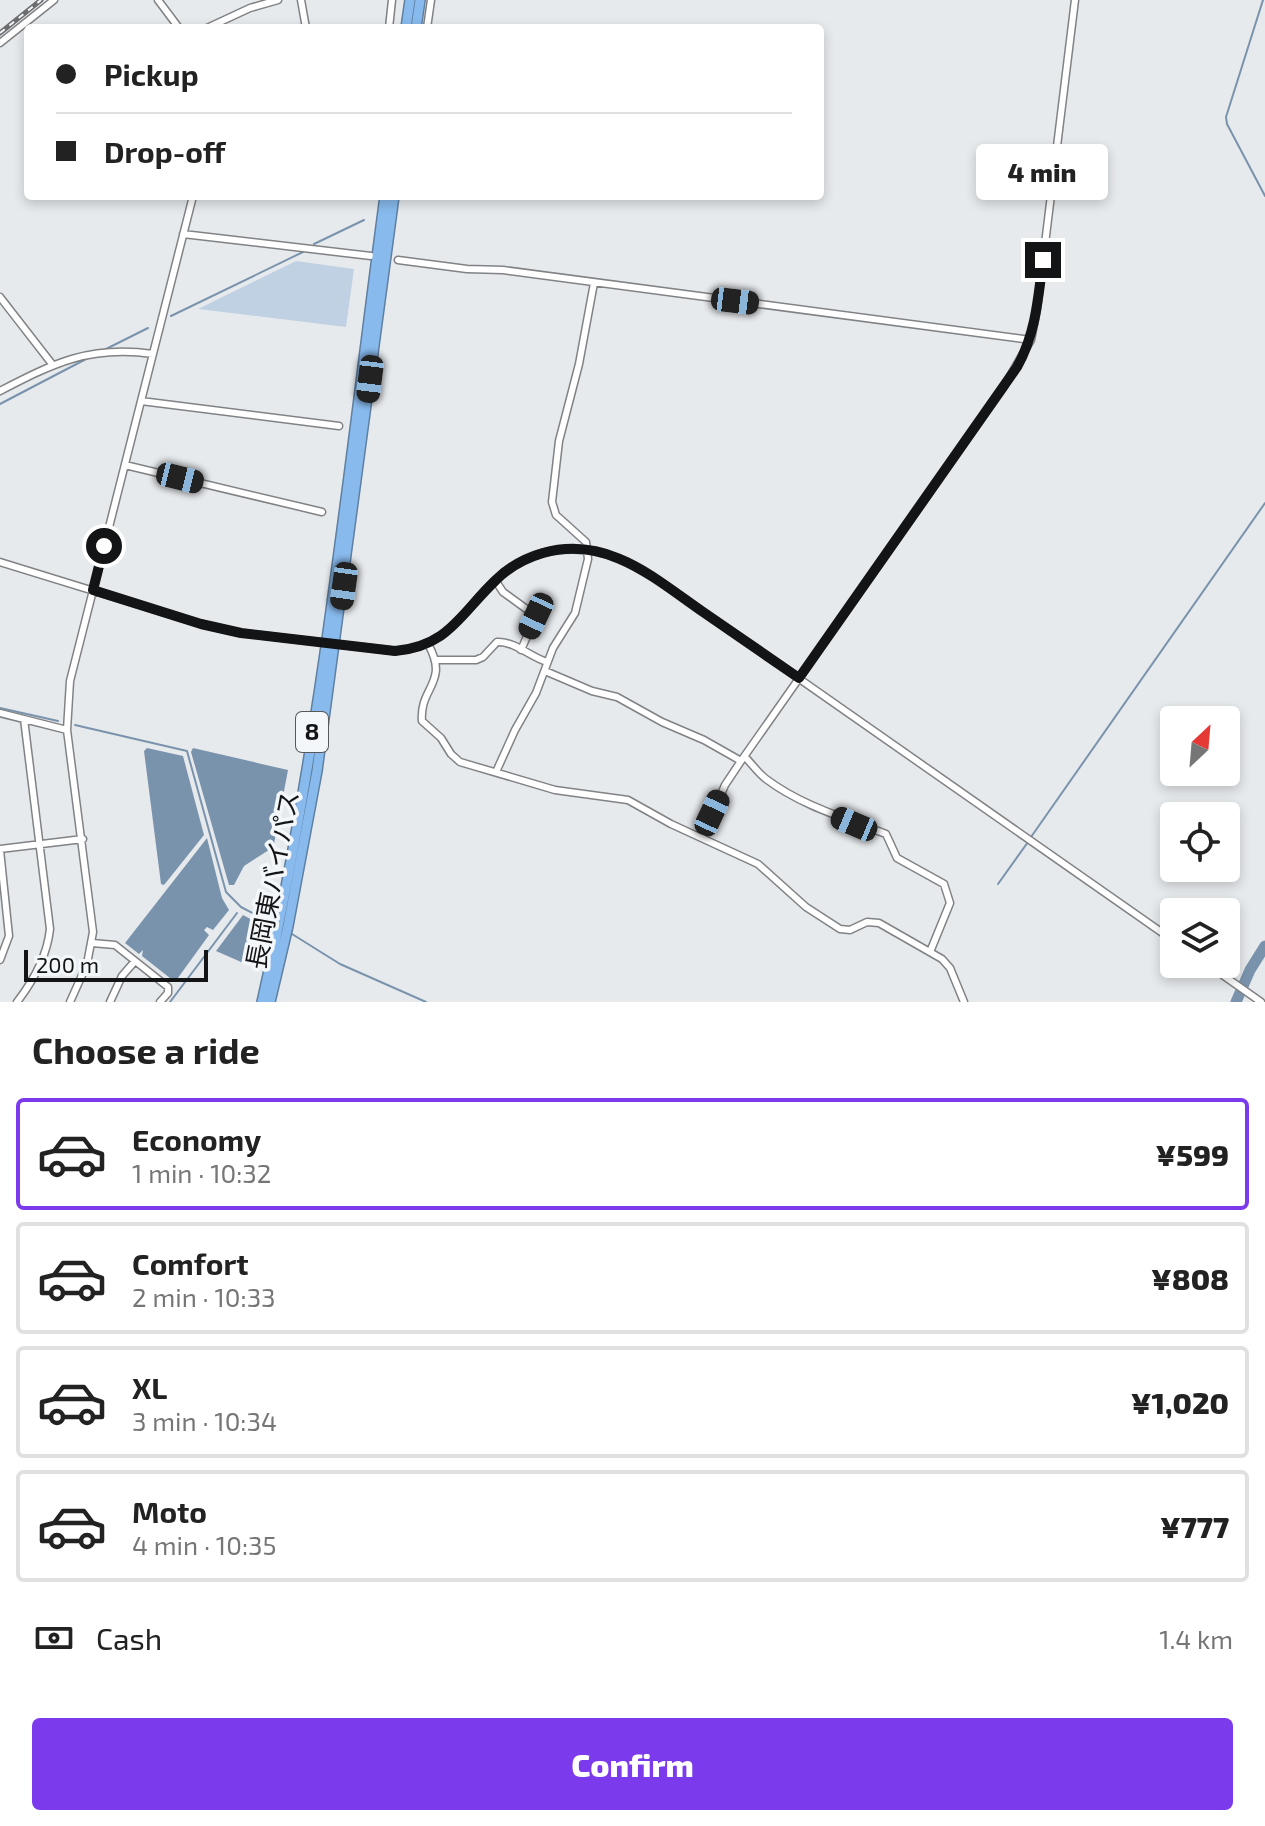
<!DOCTYPE html>
<meta charset="utf-8">
<style>
:root{--surface:#fff;--page:#f2f2f2;--text:#222;--muted:#767676;--line:#e0e0e0;--accent:#7c3aed}
body{margin:0;font-family:"Exo 2","Noto Sans JP",sans-serif;background:var(--page);color:var(--text);height:100vh;display:flex;flex-direction:column;font-size:30px;white-space:nowrap}
*{box-sizing:border-box;margin:0}
p{font-size:26px;color:var(--muted)}
.icon{flex:none;width:44px;height:44px;fill:none;stroke:currentColor;stroke-width:2;stroke-linecap:round;stroke-linejoin:round}
.map{position:relative;height:1002px;overflow:hidden}
.panel{display:flex;flex-direction:column;background:var(--surface);flex:1}
.panel>*{flex:none}
.banner{position:absolute;left:24px;top:24px;width:800px;height:176px;border-radius:8px;box-shadow:0 4px 12px #0003;display:grid;align-content:center;height:176px;padding:0 32px;background:var(--surface)}
.needle{width:52px;rotate:26deg}
.fabs{position:absolute;left:1160px;top:706px;display:grid;gap:16px}
.fabs a{display:grid;place-items:center;width:80px;height:80px;border-radius:8px;background:var(--surface);box-shadow:0 4px 12px #0003;font-size:40px}
.scale{position:absolute;left:24px;bottom:20px;width:184px;box-sizing:border-box;padding-left:8px;border:4px solid #131415;border-top:0;font-size:22px;line-height:28px;white-space:nowrap;color:#131415;-webkit-text-stroke:6px #f4f7fa;paint-order:stroke}
.end{position:absolute;width:36px;height:36px;margin:-18px;border:10px solid #131415;background:#fff;box-shadow:0 0 0 4px #fff}
.from{border-radius:50%}
.bubble{position:absolute;height:56px;border-radius:8px;background:var(--surface);box-shadow:0 4px 12px #0003;font-size:26px;font-weight:800;line-height:56px;text-align:center}
.car{position:absolute;width:24px;height:48px;margin:-24px -12px;border-radius:10px;box-shadow:0 0 6px 2px #0007;background:linear-gradient(#222 24%,#8ab4d8 0 40%,#222 0 76%,#8ab4d8 0 86%,#222 0)}
.banner b{display:flex;align-items:center;gap:28px;height:76px;font-size:30px}
.banner b+b{border-top:2px solid var(--line)}
.banner i{width:20px;height:20px;background:var(--text)}
ul{padding:0;list-style:none}
li{display:flex;align-items:center;gap:24px;height:112px;margin:0 16px 12px;padding:0 16px;border:4px solid var(--line);border-radius:8px}
li div{flex:1}
li b{display:block;font-size:30px}
li em{font-style:normal;font-weight:800}
li.current{border-color:var(--accent)}
li>.icon{width:72px;height:72px;stroke-width:1.5}
h2{padding:0 32px;font-size:36px;line-height:96px}
.pay{display:flex;align-items:center;gap:20px;height:88px;padding:0 32px;font-size:30px}
.pay p{margin-inline-start:auto}
.button{display:flex;gap:16px;margin-top:auto;padding:16px 32px}
.button a{flex:1;height:92px;border-radius:8px;background:var(--accent);color:#fff;font-size:32px;font-weight:800;line-height:92px;text-align:center}
.map>svg:first-child{display:block}
.green{fill:#c0d1e3}
.water{fill:#7a93ad}
.lines{fill:none;stroke-linecap:round;stroke-linejoin:round}
.stream{stroke:#7a93ad;stroke-width:2}
.river{stroke:#7a93ad;stroke-width:11}
.minor-casing{stroke:#808285;stroke-width:9}
.highway-casing{stroke:#5f80a1;stroke-width:12}
.minor{stroke:#fff;stroke-width:6}
.highway{stroke:#88baed;stroke-width:9}
.rail-casing{stroke:#6c6d6f;stroke-width:5}
.rail{stroke:#f4f7fa;stroke-width:2;stroke-dasharray:6;stroke-linecap:butt}
.route{stroke:#131415;stroke-width:10}
.labels{text-anchor:middle;stroke-width:7;stroke-linejoin:round;paint-order:stroke}
.shield{fill:#f4f7fa;stroke:#56585a;stroke-width:2}
.shield-label{font-size:24px;font-weight:bold;fill:#131415}
.street-label{font-size:26px;fill:#131415;stroke:#f4f7fa}
</style>
<div class="map">
<svg width="1265" height="1002" viewBox="0 0 1265 1002">
<rect width="100%" height="100%" fill="#e7eaed"/>
<path class="green" d="M296,261L354,269L346,327L198,309Z"/>
<path class="water" d="M147,748L183,756L204,835L164,885L161,884L144,751Z
M193,748L288,770L274,844L272,848L244,866L234,885H229L191,752Z
M207,838L222,898L229,910L213,930L207,927L204,930L209,935L175,982L142,956L143,950L139,954L125,943Z
M243,915L256,922L257,930L248,965L216,951Z"/>
<g class="lines">
<path class="stream" d="M1263,0L1226,117L1227,124L1265,196
M314,244L364,220
M171,316L303,252
M104,350L148,328
M0,404L88,358
M0,708L58,721
M75,725L187,751L226,892L241,907L275,925
M1031,837L1265,503
M998,884L1028,842
M292,934L340,964L426,1002
M170,1002L237,913"/>
<path class="river" d="M1236,1002L1250,970L1265,946"/>
<g class="minor-casing">
<path id="minor" d="M158,0L179,28
M301,0L306,28
M207,28L250,8L278,0
M389,28L392,0
M427,28L431,0
M0,43L54,0
M183,234L371,256
M398,260L467,269L503,270L1031,340
M0,297L52,364
M0,391C54,363 90,345 153,354
M141,401L339,426
M125,465L322,512
M0,562L201,624L241,633L395,651C450,646 461,612 497,578C541,537 604,544 651,575L1174,941
M495,580L503,592L536,616L521,650
M428,644C450,683 419,687 422,721L441,738L451,754L460,762L555,790L628,800L671,824L758,864L806,907L840,929L850,930L867,922L879,923L942,959L950,968L964,1002
M437,660H476L483,657L497,642C514,641 531,657 547,662
M545,671L592,691L617,697L662,722L704,740L741,761
M0,713L67,730
M745,757C752,764 758,773 766,779C802,806 845,818 886,834L897,858L944,884L950,903L930,952
M496,772L515,730L536,693L553,648L575,613L588,559L586,542L556,515L552,502L559,441L579,364L594,283
M702,838L725,785L741,761L1003,388L1031,340L1037,309L1075,0
M0,849L83,839
M0,850L9,936L0,960
M92,943L115,945L168,987V993L160,1002
M1207,964L1261,1002
M17,1002C34,980 47,957 50,929L24,719
M70,1002L87,964L93,932L67,730L70,681L193,196
M110,1002L122,976L135,961"/>
</g>
<g class="highway-casing">
<path id="highway" d="M406,28L410,0
M416,28L420,0
M262,1002C322,737 349,465 385,196
M270,1002L288,926L317,771L394,196"/>
</g>
<use href="#minor" class="minor"/>
<use href="#highway" class="highway"/>
<g class="rail-casing">
<path id="rail" d="M0,33L41,0"/>
</g>
<use href="#rail" class="rail"/>
</g>
<g class="lines">
<path class="route" d="M104,546L93,590L201,624L241,633L395,651C449,646 460,614 496,580C509,567 526,558 543,553C607,535 654,578 703,612C735,634 767,656 799,678L1017,367C1036,333 1038,298 1043,260"/>
</g>
<g class="labels">
<rect class="shield" x="296" y="712" width="32" height="40" rx="6"/>
<g class="shield-label">
<text x="312" y="740">8</text>
</g>
<g class="street-label">
<text transform="translate(273 880) rotate(-79)" y="9">長岡東バイパス</text>
</g>
</g>
</svg>
<div class="fabs">
<a><svg class="needle" viewBox="-14 -14 28 28"><path d="M0-13l5 13h-10z" fill="#e53935"/><path d="M0 13l5-13h-10z" fill="#767676"/></svg></a>
<a><svg class="icon" aria-label="locate" viewBox="0 0 24 24"><circle cx="12" cy="12" r="6"/><path d="M12 2v4M12 18v4M2 12h4M18 12h4"/></svg></a>
<a><svg class="icon" aria-label="layers" viewBox="0 0 24 24"><path d="M12 4l9 5-9 5-9-5zM3 14l9 5 9-5"/></svg></a>
</div>
<div class="scale">200 m</div>
<i class="end from" style="left:104px;top:546px"></i>
<i class="end" style="left:1043px;top:260px"></i>
<div class="bubble" style="left:976px;top:144px;width:132px">4 min</div>
<i class="car" style="left:735px;top:301px;rotate:97deg"></i>
<i class="car" style="left:370px;top:379px;rotate:187deg"></i>
<i class="car" style="left:180px;top:478px;rotate:104deg"></i>
<i class="car" style="left:344px;top:586px;rotate:188deg"></i>
<i class="car" style="left:536px;top:616px;rotate:205deg"></i>
<i class="car" style="left:712px;top:813px;rotate:25deg"></i>
<i class="car" style="left:854px;top:824px;rotate:293deg"></i>
<div class="banner">
<b><i class="from"></i>Pickup</b>
<b><i></i>Drop-off</b>
</div>
</div>
<section class="panel">
<h2>Choose a ride</h2>
<ul>
<li class="current"><svg class="icon" aria-label="car" viewBox="0 0 24 24"><path d="M5 17H2v-5l4-1 3-4h7l3 4 3 1v5h-3M9 17h6M6 11h13"/><circle cx="7" cy="17" r="2"/><circle cx="17" cy="17" r="2"/></svg><div><b>Economy</b><p>1 min · 10:32</p></div><em>¥599</em></li>
<li><svg class="icon" aria-label="car" viewBox="0 0 24 24"><path d="M5 17H2v-5l4-1 3-4h7l3 4 3 1v5h-3M9 17h6M6 11h13"/><circle cx="7" cy="17" r="2"/><circle cx="17" cy="17" r="2"/></svg><div><b>Comfort</b><p>2 min · 10:33</p></div><em>¥808</em></li>
<li><svg class="icon" aria-label="car" viewBox="0 0 24 24"><path d="M5 17H2v-5l4-1 3-4h7l3 4 3 1v5h-3M9 17h6M6 11h13"/><circle cx="7" cy="17" r="2"/><circle cx="17" cy="17" r="2"/></svg><div><b>XL</b><p>3 min · 10:34</p></div><em>¥1,020</em></li>
<li><svg class="icon" aria-label="car" viewBox="0 0 24 24"><path d="M5 17H2v-5l4-1 3-4h7l3 4 3 1v5h-3M9 17h6M6 11h13"/><circle cx="7" cy="17" r="2"/><circle cx="17" cy="17" r="2"/></svg><div><b>Moto</b><p>4 min · 10:35</p></div><em>¥777</em></li>
</ul>
<div class="pay"><svg class="icon" aria-label="cash" viewBox="0 0 24 24"><path d="M3 7h18v10H3z"/><circle cx="12" cy="12" r="2"/></svg>Cash<p>1.4 km</p></div>
<div class="button"><a>Confirm</a></div>
</section>
